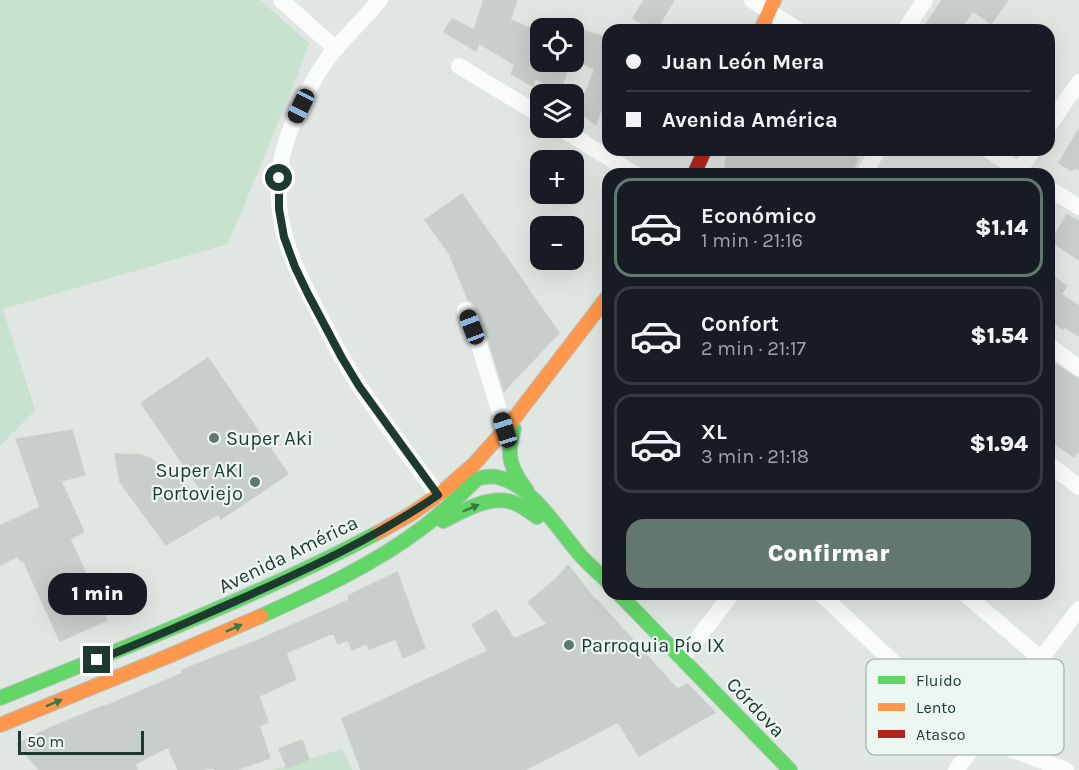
<!DOCTYPE html>
<html lang="es">
<meta charset="utf-8">
<style>
:root{--surface:#171b24;--page:#242831;--text:#f1f3f6;--muted:#9ea1a6;--line:#363941;--accent:#62776f}
body{margin:0;font-family:Karla,sans-serif;background:var(--page);color:var(--text);height:100vh;display:flex;flex-direction:column;font-size:22px;white-space:nowrap}
*{box-sizing:border-box;margin:0}
p{font-size:20px;color:var(--muted)}
.icon{flex:none;width:33px;height:33px;fill:none;stroke:currentColor;stroke-width:2;stroke-linecap:round;stroke-linejoin:round}
.map{position:relative;flex:1;overflow:hidden}
.details{position:absolute;left:602px;top:168px;width:453px;height:432px;display:flex;flex-direction:column;background:var(--surface);border-radius:18px;box-shadow:0 6px 24px #0002}
.details>*{flex:none}
.hud{position:absolute;left:602px;top:24px;width:453px;height:132px;border-radius:18px;box-shadow:0 6px 24px #0002;display:grid;align-content:center;height:132px;padding:0 24px;background:var(--surface)}
.buttons{position:absolute;left:530px;top:18px;display:grid;gap:12px}
.buttons a{display:grid;place-items:center;width:54px;height:54px;border-radius:12px;background:var(--surface);box-shadow:0 6px 24px #0002;font-size:30px}
.scale{position:absolute;left:18px;bottom:15px;width:126px;box-sizing:border-box;padding-left:6px;border:3px solid #1e3a30;border-top:0;font-size:16px;line-height:21px;white-space:nowrap;color:#1e3a30;-webkit-text-stroke:4px #edf7f1;paint-order:stroke}
.end{position:absolute;width:27px;height:27px;margin:-14px;border:8px solid #1e3a30;background:#fff;box-shadow:0 0 0 3px #fff}
.from{border-radius:50%}
.bubble{position:absolute;height:42px;border-radius:18px;background:var(--surface);box-shadow:0 6px 24px #0002;font-size:20px;font-weight:800;line-height:42px;text-align:center}
.car{position:absolute;width:18px;height:36px;margin:-18px -9px;border-radius:8px;box-shadow:0 0 4px 2px #0007;background:linear-gradient(#222 24%,#8ab4d8 0 40%,#222 0 76%,#8ab4d8 0 86%,#222 0)}
.hud b{display:flex;align-items:center;gap:21px;height:57px;font-size:22px}
.hud b+b{border-top:2px solid var(--line)}
.hud i{width:15px;height:15px;background:var(--text)}
ul{padding:10px 0 0;list-style:none}
li{display:flex;align-items:center;gap:18px;height:99px;margin:0 12px 9px;padding:0 12px;border:3px solid var(--line);border-radius:18px}
li div{flex:1}
li b{display:block;font-size:22px}
li em{font-style:normal;font-weight:800}
li.current{border-color:var(--accent)}
li>.icon{width:54px;height:54px;stroke-width:1.5}
.cta{display:flex;gap:12px;margin-top:auto;padding:12px 24px}
.cta a{flex:1;height:69px;border-radius:18px;background:var(--accent);color:#fff;font-size:24px;font-weight:800;line-height:69px;text-align:center}
.map>svg:first-child{display:block}
.green{fill:#c7e2ce}
.building{fill:#c7cecb;stroke:#c9d0cc;stroke-width:1.5}
.lines{fill:none;stroke-linecap:round;stroke-linejoin:round}
.fast-casing{stroke:#b9c4bf;stroke-width:16}
.slow-casing{stroke:#b9c4bf;stroke-width:16}
.jam-casing{stroke:#b9c4bf;stroke-width:16}
.street{stroke:#fafbfb;stroke-width:16}
.fast{stroke:#63d668;stroke-width:14}
.slow{stroke:#ff974d;stroke-width:14}
.jam{stroke:#b3261e;stroke-width:14}
.oneway{fill:#3a7846}
.route{stroke:#1e3a30;stroke-width:8}
.poi-dot{fill:#62776f;stroke:#edf7f1;stroke-width:2}
.labels{text-anchor:middle;stroke-width:4.5;stroke-linejoin:round;paint-order:stroke}
.poi-label{font-size:20px;fill:#1e3a30;stroke:#edf7f1;text-anchor:start}
.street-label{font-size:20px;fill:#1e3a30;stroke:#edf7f1}
.key{fill:#edf7f1;stroke:#afbeb7;stroke-width:1.5}
.key-label{font-size:16px;fill:#1e3a30}
</style>
<div class="map">
<svg width="1079" height="770" viewBox="0 0 1079 770">
<rect width="100%" height="100%" fill="#e0e7e3"/>
<path class="green" d="M0,0H260L309,43L295,82L228,244L3,309L35,410L0,446Z
M342,749L352,770H273Z"/>
<path class="building" d="M484,0H517L510,20L540,32V62H570L560,92L535,78L533,86L511,74L515,65L479,43L476,51L444,32L452,19L474,30Z
M644,0H674L656,30H654L633,18Z
M942,0H1008L991,24L973,11L960,30H922Z
M573,27L608,38V91L596,124L578,112L595,69L573,59Z
M1079,129V170L1074,167L1072,171L1059,163Z
M728,150H841L858,159L851,174H724Z
M462,194L559,333L504,391L489,342L475,306L472,302L468,300L450,255L425,220Z
M1067,215L1079,221V260L1051,241Z
M1048,273L1067,286L1061,294L1079,306V336L1064,327L1063,329L1048,319Z
M208,358L288,474L221,519L218,514L166,545L120,482L115,454L141,455L150,458L212,506L141,403Z
M1056,364L1073,376L1079,379V450L1074,457L1048,439V374Z
M72,430L85,475L61,481L84,532L70,539L107,620L60,641L23,560L21,562L18,556L0,565V526L40,507L16,439Z
M568,565L596,601L597,600L677,689L687,684L715,712L639,756L618,722L525,770H361L342,719L488,651L472,625L496,610L514,639L547,624L528,602L556,579Z
M397,572L425,648L403,658L396,639L369,649L367,643L352,650L348,640L338,644L333,633L286,653L296,679L259,696L268,722L259,726L270,758L236,770H215L214,768L196,770H178L168,747L135,764L137,770H39L17,744L50,728L103,706L104,707L183,673L182,670L256,641L349,600L348,596Z
M302,740L309,759L287,768L279,749Z"/>
<g class="lines">
<g class="fast-casing">
<path id="fast" d="M514,429C505,456 511,469 527,491
M464,483C475,479 489,474 501,478C534,488 559,531 581,556C589,565 599,573 608,582
M443,521C463,511 488,495 512,502C521,505 529,511 537,517
M619,594L790,770
M261,616C316,591 373,565 422,528C442,513 459,496 477,479
M0,698C128,646 257,597 379,532"/>
</g>
<g class="slow-casing">
<path id="slow" d="M761,30L774,0
M379,532L411,514L441,493L474,464L509,425L608,296
M0,725L171,655L261,616"/>
</g>
<g class="jam-casing">
<path id="jam" d="M694,174L705,150"/>
</g>
<path class="street" d="M281,0L336,49
M380,0C360,24 334,46 318,73C300,104 281,142 279,179C275,226 294,267 316,308C329,334 342,360 358,384C383,422 411,458 438,495
M752,0L798,30
M905,30L925,0
M459,66L540,115
M1048,127L1079,82
M560,128L635,174
M988,150L1025,174
M864,174L878,150
M1017,174L1033,150
M1048,188L1079,207
M465,310L479,345L505,430
M1048,345L1079,368
M1048,463L1079,487
M821,594L978,742L981,738L1066,770
M965,594L1041,659
M682,658L732,594
M956,770L1079,609"/>
<use href="#fast" class="fast"/>
<use href="#slow" class="slow"/>
<use href="#jam" class="jam"/>
</g>
<defs><path id="oneway-solid" d="M-6-.8H1V-3.2L6.5 0L1 3.2V.8H-6Z" transform="scale(1.5)"/></defs>
<g class="oneway">
<use href="#oneway-solid" transform="translate(471 508) rotate(-23)"/>
<use href="#oneway-solid" transform="translate(234 628) rotate(-24)"/>
<use href="#oneway-solid" transform="translate(54 703) rotate(-22)"/>
</g>
<g class="lines">
<path class="route" d="M97,660C144,642 190,621 236,601C306,570 375,538 438,495L359,386L342,358L308,294L295,267L284,237L279,209V178"/>
</g>
<g class="poi-dot">
<circle cx="214" cy="438" r="6"/>
<circle cx="255" cy="482" r="6"/>
<circle cx="569" cy="645" r="6"/>
</g>
<g class="labels">
<g class="poi-label">
<text x="226" y="445">Super Aki</text>
<text x="243" y="477" text-anchor="end">Super AKI<tspan x="243" dy="23">Portoviejo</tspan></text>
<text x="581" y="652">Parroquia Pío IX</text>
</g>
<g class="street-label">
<text transform="translate(288 554) rotate(-26)" y="7">Avenida América</text>
<text transform="translate(756 707) rotate(46)" y="7">Córdova</text>
</g>
</g>
<rect x="866" y="659" width="198" height="96" rx="9" class="key"/>
<rect x="878" y="676" width="27" height="8" fill="#63d668"/>
<rect x="878" y="703" width="27" height="8" fill="#ff974d"/>
<rect x="878" y="730" width="27" height="8" fill="#b3261e"/>
<g class="key-label">
<text x="916" y="686">Fluido</text>
<text x="916" y="713">Lento</text>
<text x="916" y="740">Atasco</text>
</g>
</svg>
<div class="buttons">
<a><svg class="icon" aria-label="locate" viewBox="0 0 24 24"><circle cx="12" cy="12" r="6"/><path d="M12 2v4M12 18v4M2 12h4M18 12h4"/></svg></a>
<a><svg class="icon" aria-label="layers" viewBox="0 0 24 24"><path d="M12 4l9 5-9 5-9-5zM3 14l9 5 9-5"/></svg></a>
<a>+</a>
<a>−</a>
</div>
<div class="scale">50 m</div>
<i class="end from" style="left:279px;top:178px"></i>
<i class="end" style="left:97px;top:660px"></i>
<div class="bubble" style="left:48px;top:573px;width:99px">1 min</div>
<i class="car" style="left:301px;top:106px;rotate:206deg"></i>
<i class="car" style="left:472px;top:327px;rotate:339deg"></i>
<i class="car" style="left:505px;top:430px;rotate:343deg"></i>
<div class="hud">
<b><i class="from"></i>Juan León Mera</b>
<b><i></i>Avenida América</b>
</div>
<section class="details">
<ul>
<li class="current"><svg class="icon" aria-label="car" viewBox="0 0 24 24"><path d="M5 17H2v-5l4-1 3-4h7l3 4 3 1v5h-3M9 17h6M6 11h13"/><circle cx="7" cy="17" r="2"/><circle cx="17" cy="17" r="2"/></svg><div><b>Económico</b><p>1 min · 21:16</p></div><em>$1.14</em></li>
<li><svg class="icon" aria-label="car" viewBox="0 0 24 24"><path d="M5 17H2v-5l4-1 3-4h7l3 4 3 1v5h-3M9 17h6M6 11h13"/><circle cx="7" cy="17" r="2"/><circle cx="17" cy="17" r="2"/></svg><div><b>Confort</b><p>2 min · 21:17</p></div><em>$1.54</em></li>
<li><svg class="icon" aria-label="car" viewBox="0 0 24 24"><path d="M5 17H2v-5l4-1 3-4h7l3 4 3 1v5h-3M9 17h6M6 11h13"/><circle cx="7" cy="17" r="2"/><circle cx="17" cy="17" r="2"/></svg><div><b>XL</b><p>3 min · 21:18</p></div><em>$1.94</em></li>
</ul>
<div class="cta"><a>Confirmar</a></div>
</section>
</div>
